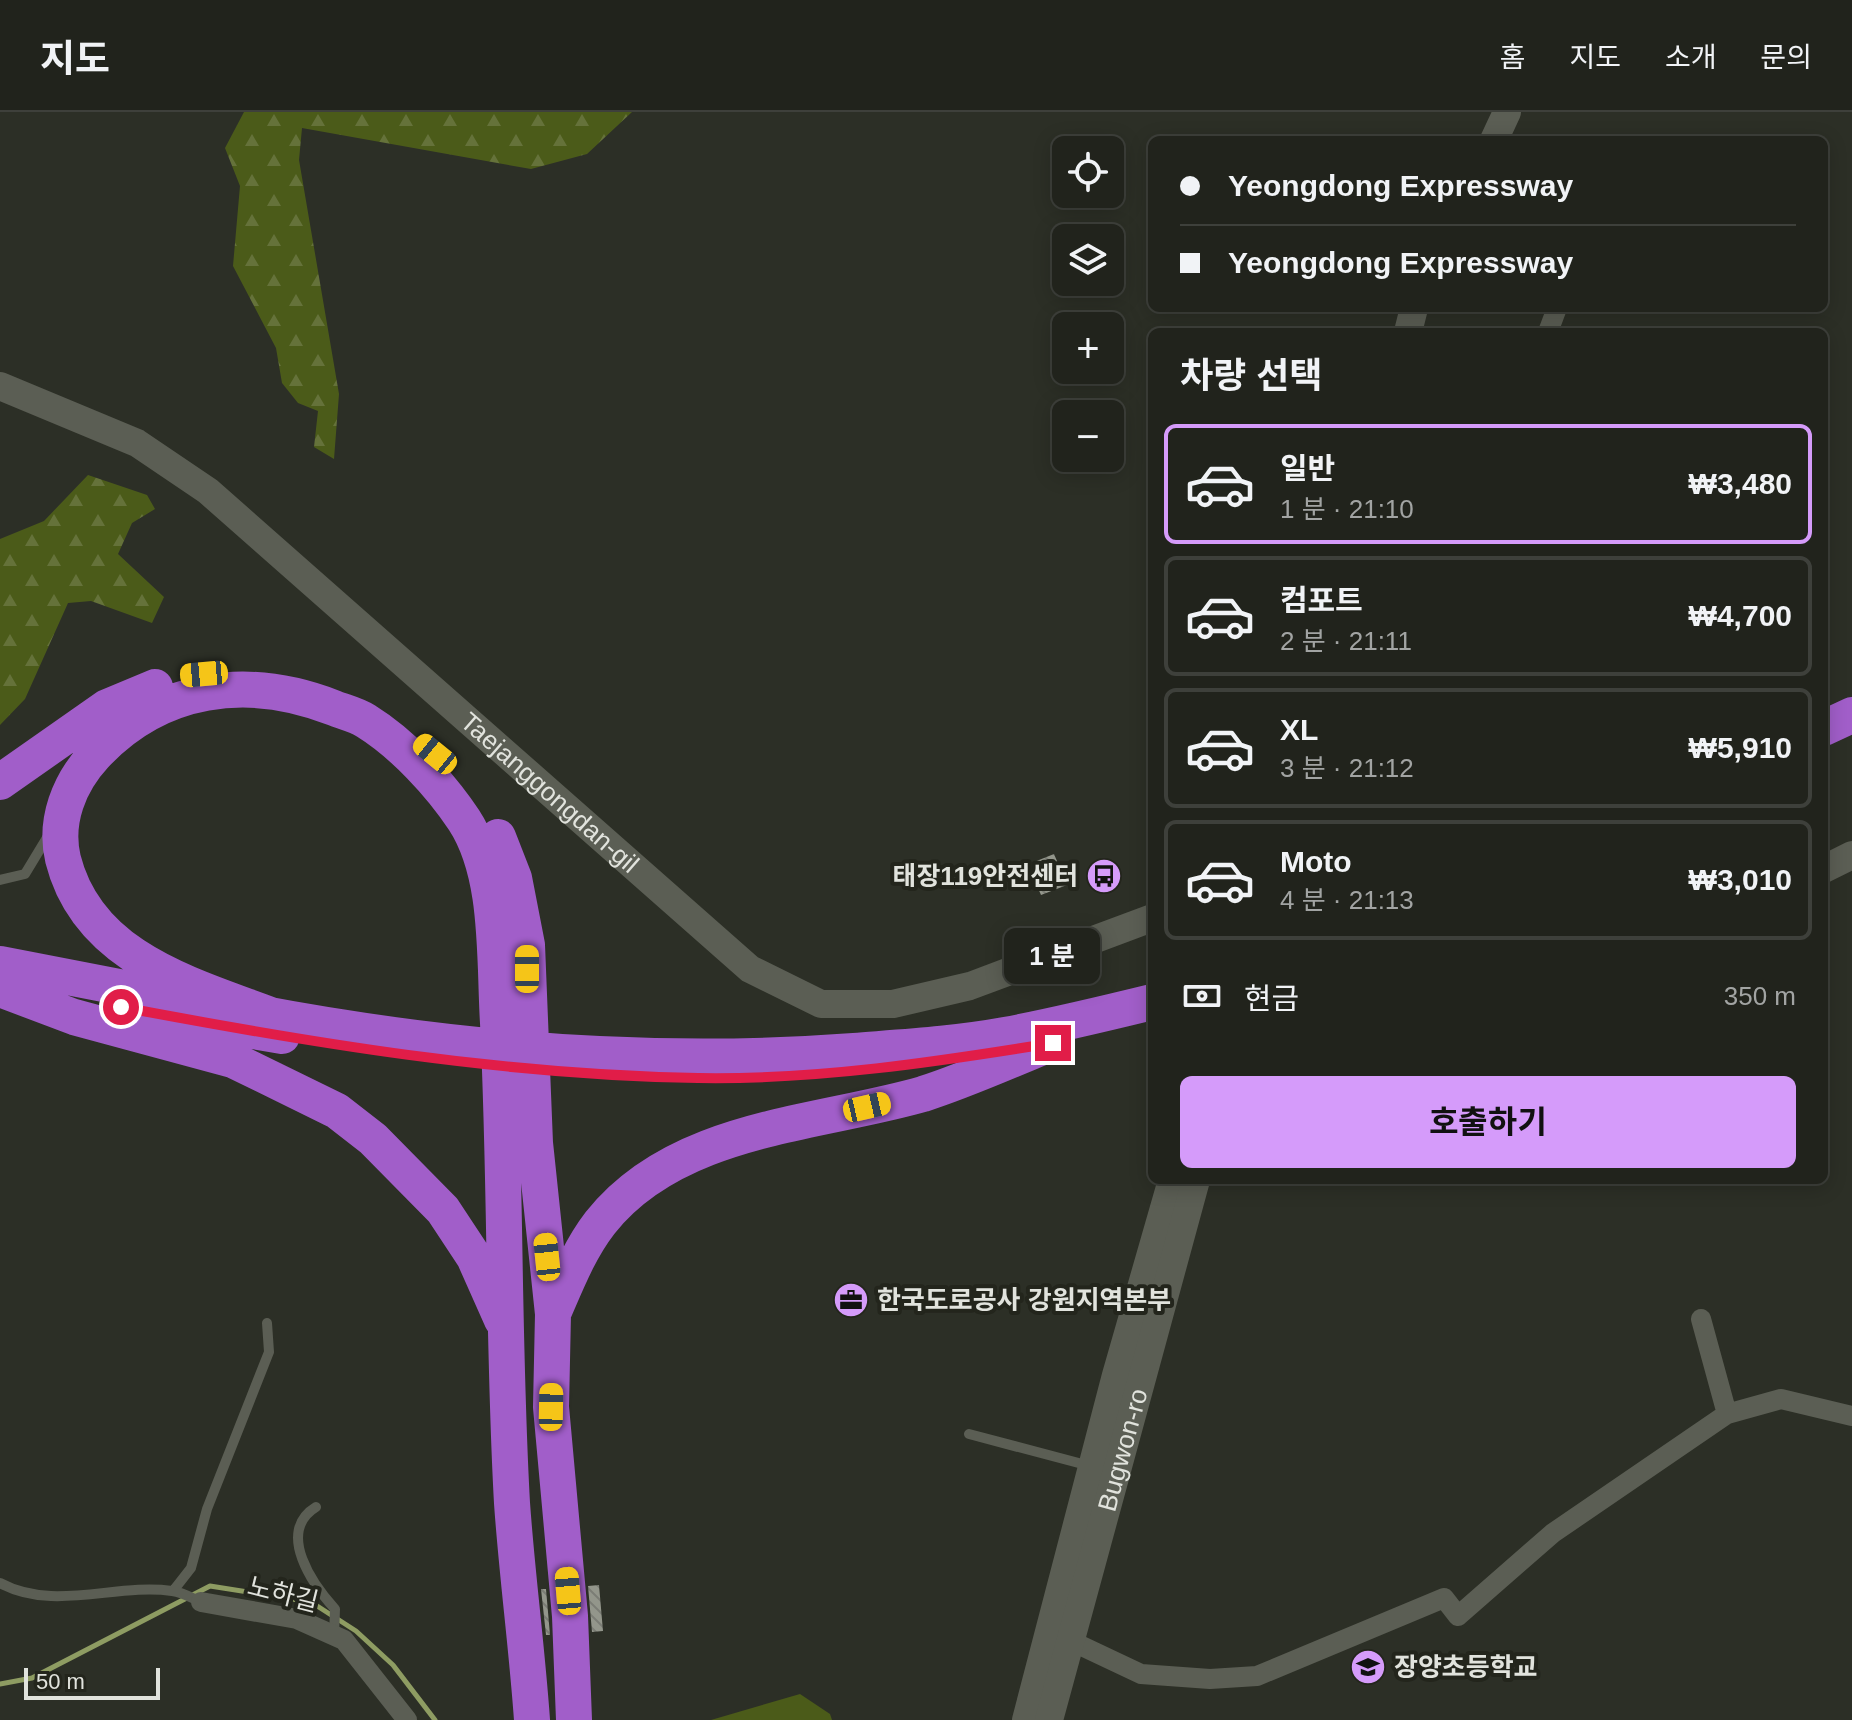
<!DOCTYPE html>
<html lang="ko">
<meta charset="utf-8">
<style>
:root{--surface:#21231c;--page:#2d2f29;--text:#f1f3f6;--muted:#a2a4a3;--line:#3e403b;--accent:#d59bfa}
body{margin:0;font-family:Helvetica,"Noto Sans KR",sans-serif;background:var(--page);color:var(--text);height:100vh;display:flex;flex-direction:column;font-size:30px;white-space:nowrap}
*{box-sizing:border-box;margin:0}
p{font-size:26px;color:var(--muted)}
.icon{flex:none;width:44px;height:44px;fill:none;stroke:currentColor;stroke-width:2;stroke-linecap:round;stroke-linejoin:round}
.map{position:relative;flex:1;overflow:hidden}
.sheet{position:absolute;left:1148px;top:216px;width:680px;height:856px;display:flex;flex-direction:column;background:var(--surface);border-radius:12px;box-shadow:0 4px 20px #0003,0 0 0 2px var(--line)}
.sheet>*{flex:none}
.top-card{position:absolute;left:1148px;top:24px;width:680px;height:176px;border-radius:12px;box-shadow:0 4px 20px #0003,0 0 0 2px var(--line);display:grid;align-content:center;height:176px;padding:0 32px;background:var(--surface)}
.controls{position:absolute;left:1052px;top:24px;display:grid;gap:16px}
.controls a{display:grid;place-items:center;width:72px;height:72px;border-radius:12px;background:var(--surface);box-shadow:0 4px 20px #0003,0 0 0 2px var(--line);font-size:40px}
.scale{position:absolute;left:24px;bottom:20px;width:136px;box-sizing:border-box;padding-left:8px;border:4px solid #e1e3dd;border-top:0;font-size:22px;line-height:28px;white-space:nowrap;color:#e1e3dd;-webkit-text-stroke:6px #23251c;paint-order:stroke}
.end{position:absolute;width:36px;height:36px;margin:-18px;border:10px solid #e11d48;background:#fff;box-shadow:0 0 0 4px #fff}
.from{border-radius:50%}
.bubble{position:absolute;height:56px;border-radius:12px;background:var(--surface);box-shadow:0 4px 20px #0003,0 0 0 2px var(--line);font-size:26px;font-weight:700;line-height:56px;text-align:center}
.car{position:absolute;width:24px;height:48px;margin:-24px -12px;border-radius:10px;box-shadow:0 0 6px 2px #0007;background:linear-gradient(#f5c518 24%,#345 0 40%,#f5c518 0 76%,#345 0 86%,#f5c518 0)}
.top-card b{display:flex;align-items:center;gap:28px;height:76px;font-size:30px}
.top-card b+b{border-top:2px solid var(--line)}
.top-card i{width:20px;height:20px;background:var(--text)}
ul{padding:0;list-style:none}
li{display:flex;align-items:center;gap:24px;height:120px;margin:0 16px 12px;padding:0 16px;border:4px solid var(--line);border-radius:12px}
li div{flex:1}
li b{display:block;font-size:30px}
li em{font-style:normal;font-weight:700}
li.selected{border-color:var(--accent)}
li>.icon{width:72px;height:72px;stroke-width:1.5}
h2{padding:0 32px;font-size:36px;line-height:96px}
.pay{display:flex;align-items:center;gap:20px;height:88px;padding:0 32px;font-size:30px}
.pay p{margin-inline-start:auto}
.cta{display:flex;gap:16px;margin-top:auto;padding:16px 32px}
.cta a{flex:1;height:92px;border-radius:12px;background:var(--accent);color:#111;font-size:32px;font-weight:700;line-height:92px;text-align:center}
header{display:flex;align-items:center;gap:48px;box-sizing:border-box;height:112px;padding:0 40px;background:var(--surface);border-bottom:2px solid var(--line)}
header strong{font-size:38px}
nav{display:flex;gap:44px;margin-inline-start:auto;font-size:28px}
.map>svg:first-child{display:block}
.forest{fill:url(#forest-firs)}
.pitch{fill:#4b5b19}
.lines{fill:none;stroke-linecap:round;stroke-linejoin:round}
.stream{stroke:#8e9c62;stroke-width:5}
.building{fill:url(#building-back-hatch)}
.lane{stroke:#5b5e54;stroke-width:10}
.street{stroke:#5b5e54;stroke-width:20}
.secondary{stroke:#5b5e54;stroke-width:28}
.highway{stroke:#a15ec9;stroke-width:36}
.route{stroke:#e11d48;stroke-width:10}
.labels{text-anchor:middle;stroke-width:8;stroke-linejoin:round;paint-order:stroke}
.street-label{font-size:26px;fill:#e1e3dd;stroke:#23251c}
.poi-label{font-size:26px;font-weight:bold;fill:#e1e3dd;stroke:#23251c;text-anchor:start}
</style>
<header>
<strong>지도</strong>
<nav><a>홈</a><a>지도</a><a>소개</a><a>문의</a></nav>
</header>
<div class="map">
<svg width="1852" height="1608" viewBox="0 0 1852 1608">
<defs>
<pattern id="forest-firs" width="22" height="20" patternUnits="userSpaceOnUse" patternTransform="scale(2)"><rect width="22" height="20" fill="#4b5b19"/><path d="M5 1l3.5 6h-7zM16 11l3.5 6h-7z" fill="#65723a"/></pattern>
<pattern id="building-back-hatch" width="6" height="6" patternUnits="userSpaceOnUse" patternTransform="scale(2)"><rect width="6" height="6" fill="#93968b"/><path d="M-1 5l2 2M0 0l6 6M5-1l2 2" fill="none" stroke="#7b7d75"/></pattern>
</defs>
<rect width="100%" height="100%" fill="#2c2f26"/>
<path class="forest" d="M244,0H632L587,42L531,57L302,16L299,48L339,282L334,347L314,335L318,299L298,291L282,271L276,236L233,154L240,74L225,36Z
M88,363L147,383L155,397L132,411L118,442L164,485L152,511L91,489L68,491L25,587L0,613V427L44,409Z"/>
<path class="pitch" d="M800,1582L830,1602L832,1608H711Z"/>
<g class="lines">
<path class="stream" d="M0,1572L32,1566L210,1474L311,1490L356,1519L393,1553L435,1608"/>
</g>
<path class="building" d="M1054,742L1067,773L1041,783L1031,760L1037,758L1034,750Z
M599,1473L603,1519L592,1520L588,1474Z
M541,1477H546L550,1523H546Z"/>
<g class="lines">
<path class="lane" d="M0,768L25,762L48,724
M969,1322L1090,1354
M316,1395C275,1420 314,1474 335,1497L334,1524
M0,1471C54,1500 115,1471 172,1479C182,1480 192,1486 201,1490
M173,1479L191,1456L207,1397L269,1240L267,1211"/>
<path class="street" d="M1548,220L1557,196
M1701,1207L1727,1302
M201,1490L297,1507L344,1528L407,1608
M1069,1528L1141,1562L1210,1567L1257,1564L1444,1486L1458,1504L1553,1421L1727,1302L1781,1287L1852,1304"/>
<g class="secondary">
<path d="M1494,28L1507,0"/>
<path d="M1408,220L1414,196"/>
<path id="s1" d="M0,274L137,331L208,379L750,857L821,892H893L970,874L1152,806"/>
<path d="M1824,757L1852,743"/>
<path d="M1026,1608L1116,1263L1172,1068"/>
<path id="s2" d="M1049,1608L1196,1068"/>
</g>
<path class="highway" d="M1824,616L1852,603
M0,670L107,595L155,575
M498,725L514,766L527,833L535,1031L553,1202L551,1295L570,1504L574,1608
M0,852L191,889
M0,877L74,905L233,948L337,999L373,1027L443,1098L474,1145L502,1208
M253,900C452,938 653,954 854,939C904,935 956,932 1005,923C1054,914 1103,902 1152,890
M155,902L282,924
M276,905C192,873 88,847 63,747C54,709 69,671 95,643C160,574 247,562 334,596C344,600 357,603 366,609C403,632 440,672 464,708C500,763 494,847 498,911C506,1071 503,1231 512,1391C517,1463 527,1536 532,1608
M555,1197C568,1167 580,1137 600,1111C676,1015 815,1013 923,982C967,968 1010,948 1053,931"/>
</g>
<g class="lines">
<path class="route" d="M121,895C312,931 503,963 698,966C817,968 936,950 1053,931"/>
</g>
<defs>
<g id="bus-disc" transform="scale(1.8)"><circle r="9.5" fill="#d59bfa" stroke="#23251c"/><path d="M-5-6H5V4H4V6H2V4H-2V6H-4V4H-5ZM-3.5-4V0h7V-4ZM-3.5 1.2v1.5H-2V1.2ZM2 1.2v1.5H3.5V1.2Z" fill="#111"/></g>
<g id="office-disc" transform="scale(1.8)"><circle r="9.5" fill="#d59bfa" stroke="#23251c"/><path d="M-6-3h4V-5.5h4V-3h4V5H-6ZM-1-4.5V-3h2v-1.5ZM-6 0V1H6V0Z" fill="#111"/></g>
<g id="school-disc" transform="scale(1.8)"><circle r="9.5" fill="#d59bfa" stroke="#23251c"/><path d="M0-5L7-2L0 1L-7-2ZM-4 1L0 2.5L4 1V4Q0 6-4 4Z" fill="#111"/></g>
</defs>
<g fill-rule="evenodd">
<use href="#bus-disc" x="1104" y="764"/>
<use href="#office-disc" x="851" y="1188"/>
<use href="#school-disc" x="1368" y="1555"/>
</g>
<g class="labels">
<g class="street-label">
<text dy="9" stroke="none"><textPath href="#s1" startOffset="690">Taejanggongdan-gil</textPath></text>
<text dy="9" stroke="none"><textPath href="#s2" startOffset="280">Bugwon-ro</textPath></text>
<text transform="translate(283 1482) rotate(14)" y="9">노하길</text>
</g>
<g class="poi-label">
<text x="1078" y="773" text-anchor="end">태장119안전센터</text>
<text x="877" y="1197">한국도로공사 강원지역본부</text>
<text x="1394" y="1564">장양초등학교</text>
</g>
</g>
</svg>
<div class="controls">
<a><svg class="icon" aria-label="locate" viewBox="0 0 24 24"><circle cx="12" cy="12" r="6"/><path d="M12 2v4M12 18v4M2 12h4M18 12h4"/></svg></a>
<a><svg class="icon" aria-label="layers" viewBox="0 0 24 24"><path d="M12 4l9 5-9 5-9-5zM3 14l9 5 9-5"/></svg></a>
<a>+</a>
<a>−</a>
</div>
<div class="scale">50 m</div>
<i class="end from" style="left:121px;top:895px"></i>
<i class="end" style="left:1053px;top:931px"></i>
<div class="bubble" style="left:1004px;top:816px;width:96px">1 분</div>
<i class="car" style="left:204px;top:562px;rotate:265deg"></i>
<i class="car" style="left:435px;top:642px;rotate:309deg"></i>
<i class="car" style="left:527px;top:857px;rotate:0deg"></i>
<i class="car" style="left:867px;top:995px;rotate:77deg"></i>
<i class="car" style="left:547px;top:1145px;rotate:354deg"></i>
<i class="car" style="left:551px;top:1295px;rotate:1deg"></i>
<i class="car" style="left:568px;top:1479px;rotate:355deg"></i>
<div class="top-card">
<b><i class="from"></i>Yeongdong Expressway</b>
<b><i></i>Yeongdong Expressway</b>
</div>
<section class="sheet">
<h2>차량 선택</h2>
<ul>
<li class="selected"><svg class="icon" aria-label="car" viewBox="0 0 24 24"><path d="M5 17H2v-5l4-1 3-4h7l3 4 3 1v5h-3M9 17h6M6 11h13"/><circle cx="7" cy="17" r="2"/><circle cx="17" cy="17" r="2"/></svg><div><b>일반</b><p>1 분 · 21:10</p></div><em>₩3,480</em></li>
<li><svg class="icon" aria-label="car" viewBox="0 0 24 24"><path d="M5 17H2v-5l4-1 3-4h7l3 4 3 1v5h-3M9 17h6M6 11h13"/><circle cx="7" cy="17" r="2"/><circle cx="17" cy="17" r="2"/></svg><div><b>컴포트</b><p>2 분 · 21:11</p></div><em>₩4,700</em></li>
<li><svg class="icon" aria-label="car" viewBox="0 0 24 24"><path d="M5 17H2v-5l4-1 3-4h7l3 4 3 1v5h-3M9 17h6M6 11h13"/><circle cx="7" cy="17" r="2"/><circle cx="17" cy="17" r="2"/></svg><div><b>XL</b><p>3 분 · 21:12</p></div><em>₩5,910</em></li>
<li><svg class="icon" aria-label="car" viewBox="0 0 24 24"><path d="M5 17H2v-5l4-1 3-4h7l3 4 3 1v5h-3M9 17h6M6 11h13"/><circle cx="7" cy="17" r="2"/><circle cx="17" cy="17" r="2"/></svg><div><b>Moto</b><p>4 분 · 21:13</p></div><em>₩3,010</em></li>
</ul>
<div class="pay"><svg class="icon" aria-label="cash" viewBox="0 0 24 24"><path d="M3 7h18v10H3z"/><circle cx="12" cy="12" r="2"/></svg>현금<p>350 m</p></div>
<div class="cta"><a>호출하기</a></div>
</section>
</div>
